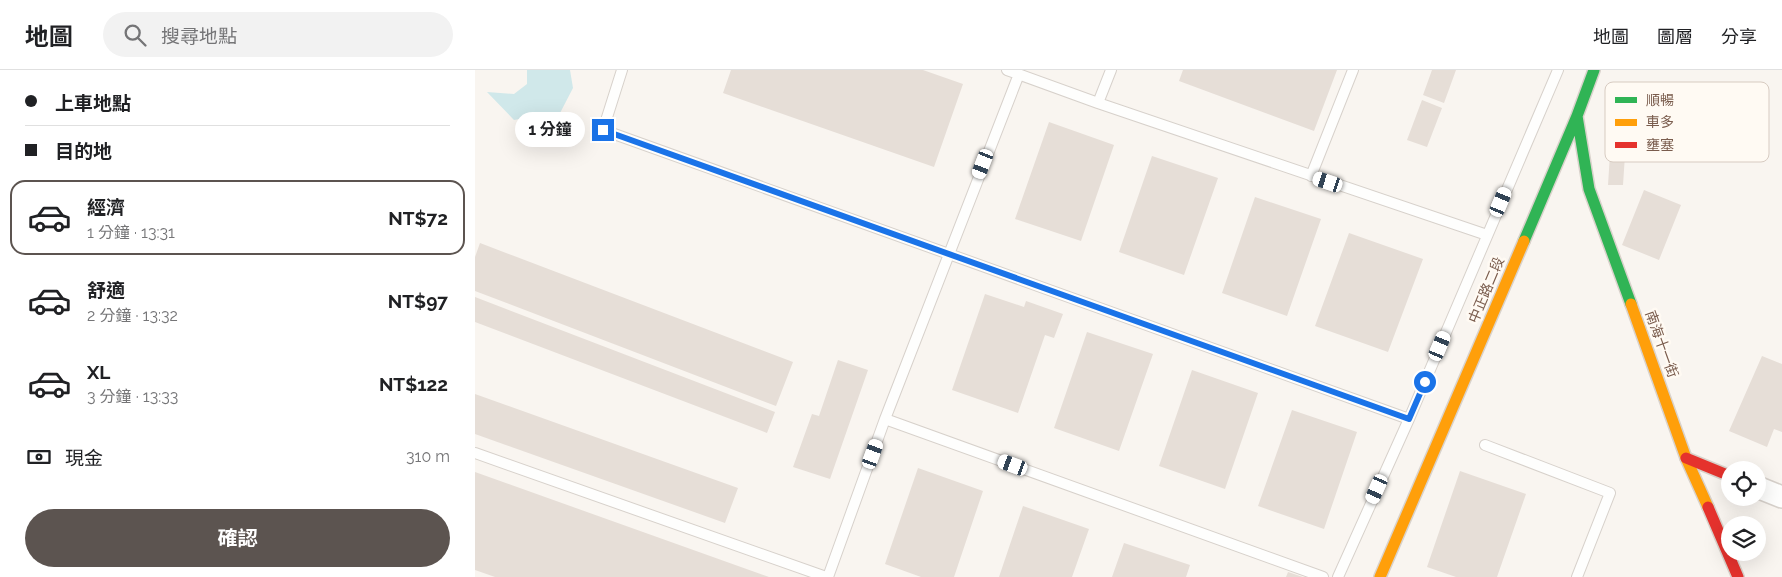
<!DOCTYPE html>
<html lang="zh-TW">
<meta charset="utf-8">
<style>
:root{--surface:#fff;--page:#f2f2f2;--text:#202124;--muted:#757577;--line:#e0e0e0;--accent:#5c5450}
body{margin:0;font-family:Raleway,"Noto Sans TC",sans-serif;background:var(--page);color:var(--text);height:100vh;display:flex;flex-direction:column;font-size:19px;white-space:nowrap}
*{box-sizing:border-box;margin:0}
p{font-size:16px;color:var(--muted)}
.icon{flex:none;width:28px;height:28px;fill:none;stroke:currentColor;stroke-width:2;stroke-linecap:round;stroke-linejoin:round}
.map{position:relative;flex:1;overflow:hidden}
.panel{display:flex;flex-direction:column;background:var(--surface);width:475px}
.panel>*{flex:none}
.hud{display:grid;align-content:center;height:110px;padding:0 25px;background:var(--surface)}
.controls{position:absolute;left:1246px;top:391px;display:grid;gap:10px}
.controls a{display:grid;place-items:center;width:45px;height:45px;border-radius:50%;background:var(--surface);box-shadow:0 5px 20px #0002;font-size:25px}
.end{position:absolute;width:22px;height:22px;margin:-11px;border:6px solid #1a73e8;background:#fff;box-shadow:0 0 0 2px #fff}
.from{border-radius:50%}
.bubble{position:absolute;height:35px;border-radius:18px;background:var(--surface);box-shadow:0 5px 20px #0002;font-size:16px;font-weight:700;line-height:35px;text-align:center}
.car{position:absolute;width:15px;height:30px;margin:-15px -8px;border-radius:6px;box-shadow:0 0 4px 1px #0007;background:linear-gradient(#fff 24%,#345 0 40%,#fff 0 76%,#345 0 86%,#fff 0)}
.hud b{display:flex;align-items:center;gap:18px;height:48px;font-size:19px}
.hud b+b{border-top:1px solid var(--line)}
.hud i{width:12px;height:12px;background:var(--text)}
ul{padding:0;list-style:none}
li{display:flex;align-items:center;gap:15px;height:75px;margin:0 10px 8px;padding:0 15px;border:2px solid transparent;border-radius:15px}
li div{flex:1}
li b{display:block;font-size:19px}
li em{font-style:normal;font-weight:700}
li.on{border-color:var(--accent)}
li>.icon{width:45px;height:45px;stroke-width:1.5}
.pay{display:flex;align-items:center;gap:12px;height:55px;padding:0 25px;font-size:19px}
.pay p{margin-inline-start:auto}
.action{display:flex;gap:10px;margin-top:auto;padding:10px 25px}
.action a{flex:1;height:58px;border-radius:30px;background:var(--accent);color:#fff;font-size:20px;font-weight:700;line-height:58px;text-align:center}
header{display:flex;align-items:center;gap:30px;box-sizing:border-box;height:70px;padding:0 25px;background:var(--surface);border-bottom:1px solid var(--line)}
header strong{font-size:24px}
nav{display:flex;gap:28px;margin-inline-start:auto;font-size:18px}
.search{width:350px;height:45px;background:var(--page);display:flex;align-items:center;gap:12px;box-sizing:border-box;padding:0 18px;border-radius:28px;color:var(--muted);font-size:19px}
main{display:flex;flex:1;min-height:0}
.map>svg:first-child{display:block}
.water{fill:#d0e8ea}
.building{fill:#e6ded7}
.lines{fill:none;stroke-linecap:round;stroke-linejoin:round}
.lane-casing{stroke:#d7d1cb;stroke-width:12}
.street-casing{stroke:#d7d1cb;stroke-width:24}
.fast-casing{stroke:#d9d2cb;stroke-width:14}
.slow-casing{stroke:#d9d2cb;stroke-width:14}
.jam-casing{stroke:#d9d2cb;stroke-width:14}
.lane{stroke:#fefefd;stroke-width:10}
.street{stroke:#fefefd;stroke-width:21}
.fast{stroke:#30b455;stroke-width:11}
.slow{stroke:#ff9f0a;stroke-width:11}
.jam{stroke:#e5322d;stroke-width:11}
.route{stroke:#1a73e8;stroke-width:6}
.labels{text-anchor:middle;stroke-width:5;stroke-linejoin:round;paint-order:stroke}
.street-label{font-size:14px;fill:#7a5c4d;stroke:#fffaf3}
.key{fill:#fffaf3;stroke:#d7cbc1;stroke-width:1}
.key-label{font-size:14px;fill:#7a5c4d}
</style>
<header>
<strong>地圖</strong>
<div class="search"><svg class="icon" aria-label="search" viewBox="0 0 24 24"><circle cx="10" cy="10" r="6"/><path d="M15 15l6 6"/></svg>搜尋地點</div>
<nav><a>地圖</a><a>圖層</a><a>分享</a></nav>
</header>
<main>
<section class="panel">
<div class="hud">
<b><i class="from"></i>上車地點</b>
<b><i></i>目的地</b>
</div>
<ul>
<li class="on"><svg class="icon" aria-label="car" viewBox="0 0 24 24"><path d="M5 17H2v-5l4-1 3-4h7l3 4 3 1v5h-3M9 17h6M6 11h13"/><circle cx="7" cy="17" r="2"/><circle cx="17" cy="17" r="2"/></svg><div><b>經濟</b><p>1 分鐘 · 13:31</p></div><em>NT$72</em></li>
<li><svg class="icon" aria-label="car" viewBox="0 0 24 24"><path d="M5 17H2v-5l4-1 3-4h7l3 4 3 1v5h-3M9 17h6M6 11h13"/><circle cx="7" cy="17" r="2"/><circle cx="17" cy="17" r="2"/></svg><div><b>舒適</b><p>2 分鐘 · 13:32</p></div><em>NT$97</em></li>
<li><svg class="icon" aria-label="car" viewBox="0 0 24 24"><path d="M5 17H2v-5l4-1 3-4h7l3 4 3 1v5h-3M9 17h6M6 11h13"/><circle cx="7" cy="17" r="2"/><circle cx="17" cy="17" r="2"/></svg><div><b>XL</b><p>3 分鐘 · 13:33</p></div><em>NT$122</em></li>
</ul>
<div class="pay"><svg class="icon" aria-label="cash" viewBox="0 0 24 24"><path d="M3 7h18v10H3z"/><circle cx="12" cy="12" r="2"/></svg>現金<p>310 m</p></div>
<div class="action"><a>確認</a></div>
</section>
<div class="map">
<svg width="1307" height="507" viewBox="0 0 1307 507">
<rect width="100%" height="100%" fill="#f9f5f0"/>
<path class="water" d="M52,0H95L98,18L84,45H65L39,50L12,22L39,24L52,14Z"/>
<path class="building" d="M256,0H448L488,14L459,97L248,23Z
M708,0H862L839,61L704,11Z
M957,0H981L969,33L948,25Z
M947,30L967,38L952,77L932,70Z
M574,52L639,75L606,171L540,149Z
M1135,84L1150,85L1148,115H1133Z
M677,86L743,108L709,205L644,182Z
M1169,120L1206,135L1184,190L1147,175Z
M780,127L846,149L812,246L747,223Z
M874,163L948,189L913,282L840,256Z
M5,173L318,292L301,336L0,221V187Z
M510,224L549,237L551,231L588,244L579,268L570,265L543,343L477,320Z
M0,227L300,342L292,363L0,252Z
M612,262L678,284L644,381L579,358Z
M1287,286L1307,294V362L1299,359L1292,377L1254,361Z
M363,290L393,300L355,409L318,397L337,344L344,346Z
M717,300L783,323L750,419L684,396Z
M0,324L263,418L250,453L0,364Z
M817,340L882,362L849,459L783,436Z
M443,398L508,421L479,507H446L410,494Z
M985,401L1051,424L1022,507H981L952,497Z
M0,402L294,507H20L0,500Z
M548,436L614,459L597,507H524Z
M649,473L715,495L711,507H637Z
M813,502L828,507H811Z"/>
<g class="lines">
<g class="lane-casing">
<path id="lane" d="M147,0L128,60L934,349L1083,0
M532,0L623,33L636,0
M623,33L1012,165
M836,106L878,0
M410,349L848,507
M1010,375L1135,423L1102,507
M0,383L351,507
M353,507L410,349L544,4
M863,507L934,349"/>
</g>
<g class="street-casing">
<path id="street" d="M1282,417L1307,427"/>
</g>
<g class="fast-casing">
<path id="fast" d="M1102,46L1114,119L1156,234
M1049,171L1102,46L1119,0"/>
</g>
<g class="slow-casing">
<path id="slow" d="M1156,234L1211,388L1233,437
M905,507L1049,171"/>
</g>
<g class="jam-casing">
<path id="jam" d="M1211,388L1255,406
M1233,437L1263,507"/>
</g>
<use href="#lane" class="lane"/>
<use href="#street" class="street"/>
<use href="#fast" class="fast"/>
<use href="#slow" class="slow"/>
<use href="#jam" class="jam"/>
</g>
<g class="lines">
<path class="route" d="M128,60L934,349L950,312"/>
</g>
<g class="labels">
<g class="street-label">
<text transform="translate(1011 220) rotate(-67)" y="5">中正路二段</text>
<text transform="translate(1187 274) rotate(70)" y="5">南海十一街</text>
</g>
</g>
<rect x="1130" y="12" width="164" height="80" rx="8" class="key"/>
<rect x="1140" y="27" width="22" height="6" fill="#30b455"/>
<rect x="1140" y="49" width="22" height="7" fill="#ff9f0a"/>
<rect x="1140" y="72" width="22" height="6" fill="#e5322d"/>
<g class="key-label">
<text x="1171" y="35">順暢</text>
<text x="1171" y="57">車多</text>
<text x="1171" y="80">壅塞</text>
</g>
</svg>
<div class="controls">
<a><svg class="icon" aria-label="locate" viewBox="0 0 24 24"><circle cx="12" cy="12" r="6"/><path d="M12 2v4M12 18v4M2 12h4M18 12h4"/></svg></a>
<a><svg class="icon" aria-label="layers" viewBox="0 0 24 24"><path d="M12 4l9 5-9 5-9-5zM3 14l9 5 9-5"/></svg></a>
</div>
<i class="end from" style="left:950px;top:312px"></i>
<i class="end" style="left:128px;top:60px"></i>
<div class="bubble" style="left:40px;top:42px;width:70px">1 分鐘</div>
<i class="car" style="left:508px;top:94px;rotate:201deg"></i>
<i class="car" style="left:853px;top:112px;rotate:288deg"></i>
<i class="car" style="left:1026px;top:132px;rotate:23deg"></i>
<i class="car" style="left:965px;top:276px;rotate:23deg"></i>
<i class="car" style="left:398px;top:384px;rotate:20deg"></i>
<i class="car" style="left:538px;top:395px;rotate:290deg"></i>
<i class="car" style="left:902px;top:419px;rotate:204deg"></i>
</div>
</main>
